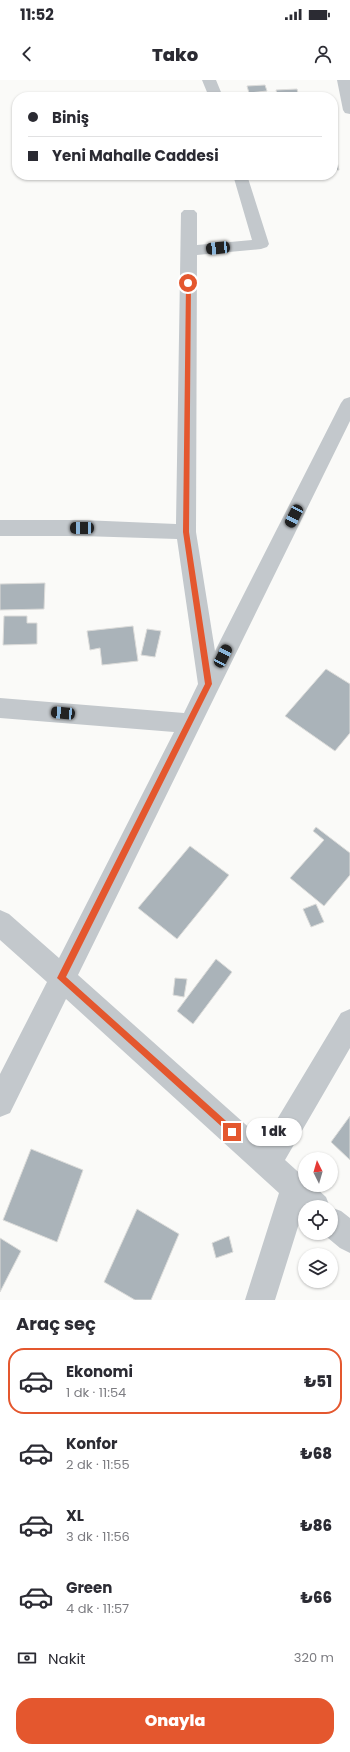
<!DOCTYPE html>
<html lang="tr">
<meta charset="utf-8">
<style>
:root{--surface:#fff;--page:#f2f2f3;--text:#2b2b33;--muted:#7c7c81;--line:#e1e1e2;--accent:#e4572e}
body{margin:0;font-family:Poppins,sans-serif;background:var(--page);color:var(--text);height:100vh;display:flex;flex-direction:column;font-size:15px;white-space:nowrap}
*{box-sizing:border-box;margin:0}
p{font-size:13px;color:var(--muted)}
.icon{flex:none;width:22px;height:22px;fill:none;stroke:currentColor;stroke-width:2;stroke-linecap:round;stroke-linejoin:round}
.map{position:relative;height:1220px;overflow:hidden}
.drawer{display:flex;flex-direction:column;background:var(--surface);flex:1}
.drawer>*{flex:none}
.hud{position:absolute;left:12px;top:12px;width:326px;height:88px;border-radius:16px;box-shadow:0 1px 3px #0004;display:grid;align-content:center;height:88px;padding:0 16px;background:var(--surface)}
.needle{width:26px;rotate:355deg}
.tools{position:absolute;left:298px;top:1072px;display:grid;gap:8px}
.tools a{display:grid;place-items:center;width:40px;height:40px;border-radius:50%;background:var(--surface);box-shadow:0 1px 3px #0004;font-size:20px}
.end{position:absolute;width:18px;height:18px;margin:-9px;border:5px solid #e4572e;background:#fff;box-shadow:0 0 0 2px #fff}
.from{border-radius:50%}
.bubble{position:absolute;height:28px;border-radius:14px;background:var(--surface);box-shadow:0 1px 3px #0004;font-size:13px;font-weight:800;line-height:28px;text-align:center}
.car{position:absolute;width:12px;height:24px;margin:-12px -6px;border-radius:5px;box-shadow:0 0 3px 1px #0007;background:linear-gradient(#222 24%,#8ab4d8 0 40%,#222 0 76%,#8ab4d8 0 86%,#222 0)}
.hud b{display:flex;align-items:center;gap:14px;height:38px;font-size:15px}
.hud b+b{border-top:1px solid var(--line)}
.hud i{width:10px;height:10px;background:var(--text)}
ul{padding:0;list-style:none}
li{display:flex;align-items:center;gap:12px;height:66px;margin:0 8px 6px;padding:0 8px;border:2px solid transparent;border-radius:16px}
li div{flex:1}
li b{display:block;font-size:15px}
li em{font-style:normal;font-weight:800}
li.selected{border-color:var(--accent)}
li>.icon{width:36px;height:36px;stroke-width:1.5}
h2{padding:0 16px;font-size:18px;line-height:48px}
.pay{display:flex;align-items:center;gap:10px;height:44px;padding:0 16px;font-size:15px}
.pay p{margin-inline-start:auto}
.cta{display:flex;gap:8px;margin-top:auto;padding:8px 16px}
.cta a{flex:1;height:46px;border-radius:16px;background:var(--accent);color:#fff;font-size:16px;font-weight:800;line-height:46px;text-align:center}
.status{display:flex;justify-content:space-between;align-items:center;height:28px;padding:0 20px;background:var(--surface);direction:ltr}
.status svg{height:11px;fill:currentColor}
header{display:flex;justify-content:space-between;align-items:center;height:52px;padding:0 16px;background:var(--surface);font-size:18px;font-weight:800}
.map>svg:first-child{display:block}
.building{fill:#aab3b9;stroke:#dcdcda}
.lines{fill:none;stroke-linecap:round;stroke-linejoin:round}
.minor{fill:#c3c8cc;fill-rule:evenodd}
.route{fill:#e4572e}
</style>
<div class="status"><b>11:52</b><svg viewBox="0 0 49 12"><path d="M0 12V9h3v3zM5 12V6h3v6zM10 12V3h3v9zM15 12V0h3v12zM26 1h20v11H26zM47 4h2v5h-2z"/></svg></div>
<header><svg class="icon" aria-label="back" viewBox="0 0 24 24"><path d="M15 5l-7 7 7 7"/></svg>Tako<svg class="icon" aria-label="person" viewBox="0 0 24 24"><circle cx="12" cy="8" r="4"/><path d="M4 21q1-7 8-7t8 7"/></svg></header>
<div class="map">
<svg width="350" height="1220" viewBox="0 0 350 1220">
<rect width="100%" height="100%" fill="#fafaf8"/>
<path class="building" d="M265,5L267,11L249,13L247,6Z
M297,9L299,17H278L276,10Z
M333,73H335L339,90H333Z
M45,503L44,529L0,530V504Z
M4,536H27V543H37V564L3,565Z
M133,546L138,581L102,585L100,568L90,570L87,551Z
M147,549L161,551L155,577L141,575Z
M326,589L350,604V653L335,671L285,636Z
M316,747L350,773V795L324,826L290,798L324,760L313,751Z
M190,766L229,795L177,859L138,828Z
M316,824L324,842L311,847L303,829Z
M216,879L232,892L193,944L177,931Z
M175,898L187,899L184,917L173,915Z
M350,1036V1080L331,1062Z
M31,1069L83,1090L57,1162L3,1140Z
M137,1129L179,1154L151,1220H135L104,1202Z
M229,1156L233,1172L216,1178L212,1163Z
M0,1158L21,1171L0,1212Z"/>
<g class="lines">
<path class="minor" d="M202,0H216L223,17H209Z
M337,0H350V34L345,33L343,30Z
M233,95H247L269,164L267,167L261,169L197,175L196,452L215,571L341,323L344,319L350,317V341L78,895L264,1061L341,933L350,929V968L285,1080L305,1098V1105H313L326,1117L330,1127L341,1131L350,1138V1173L340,1168L322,1153H331V1127H305V1137L302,1134L275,1220H245L279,1113L66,919L10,1033L0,1037V994L47,902L0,860V830L9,834L59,878L174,652L0,638V618L184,633L198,604L177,459L82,456H0V440H82L176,444L181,133L184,130H194L197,133V165L252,160Z"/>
</g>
<path class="route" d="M188,201L191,203L189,452L212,604L66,897L235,1049L237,1052L232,1056L57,898L205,604L183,452L186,203Z"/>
</svg>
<div class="tools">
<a><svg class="needle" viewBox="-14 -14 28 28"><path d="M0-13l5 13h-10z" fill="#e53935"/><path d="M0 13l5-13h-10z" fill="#7c7c81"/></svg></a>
<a><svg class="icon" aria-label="locate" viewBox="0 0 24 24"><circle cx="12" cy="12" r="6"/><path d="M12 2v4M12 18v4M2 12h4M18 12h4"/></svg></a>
<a><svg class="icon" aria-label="layers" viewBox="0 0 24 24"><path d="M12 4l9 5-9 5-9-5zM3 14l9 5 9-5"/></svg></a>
</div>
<i class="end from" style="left:188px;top:203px"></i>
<i class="end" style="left:232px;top:1052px"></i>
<div class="bubble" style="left:246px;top:1038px;width:56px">1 dk</div>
<i class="car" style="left:218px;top:168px;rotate:264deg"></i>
<i class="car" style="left:294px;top:436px;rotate:207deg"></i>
<i class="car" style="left:82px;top:448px;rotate:270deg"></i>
<i class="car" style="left:223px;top:576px;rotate:27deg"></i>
<i class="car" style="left:63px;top:633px;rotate:275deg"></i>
<div class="hud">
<b><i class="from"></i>Biniş</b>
<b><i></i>Yeni Mahalle Caddesi</b>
</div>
</div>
<section class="drawer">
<h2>Araç seç</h2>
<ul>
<li class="selected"><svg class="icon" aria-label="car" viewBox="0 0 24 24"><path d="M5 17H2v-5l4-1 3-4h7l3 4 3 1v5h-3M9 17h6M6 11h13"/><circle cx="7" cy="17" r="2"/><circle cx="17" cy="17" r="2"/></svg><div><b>Ekonomi</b><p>1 dk · 11:54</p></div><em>₺51</em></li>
<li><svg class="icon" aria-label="car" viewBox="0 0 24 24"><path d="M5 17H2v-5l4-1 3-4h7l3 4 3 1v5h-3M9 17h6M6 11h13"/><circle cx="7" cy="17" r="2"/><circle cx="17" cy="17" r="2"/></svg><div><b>Konfor</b><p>2 dk · 11:55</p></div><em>₺68</em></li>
<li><svg class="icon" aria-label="car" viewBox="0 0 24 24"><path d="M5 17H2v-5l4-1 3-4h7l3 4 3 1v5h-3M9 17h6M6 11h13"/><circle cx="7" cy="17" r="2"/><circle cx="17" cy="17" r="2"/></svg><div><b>XL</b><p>3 dk · 11:56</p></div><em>₺86</em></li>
<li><svg class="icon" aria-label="car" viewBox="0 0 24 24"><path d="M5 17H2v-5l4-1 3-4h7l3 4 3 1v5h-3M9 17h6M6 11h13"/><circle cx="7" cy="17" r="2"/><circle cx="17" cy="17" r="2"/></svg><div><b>Green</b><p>4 dk · 11:57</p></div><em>₺66</em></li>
</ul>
<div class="pay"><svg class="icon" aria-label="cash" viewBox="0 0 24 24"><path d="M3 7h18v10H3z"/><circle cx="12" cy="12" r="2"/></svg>Nakit<p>320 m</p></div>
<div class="cta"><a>Onayla</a></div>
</section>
